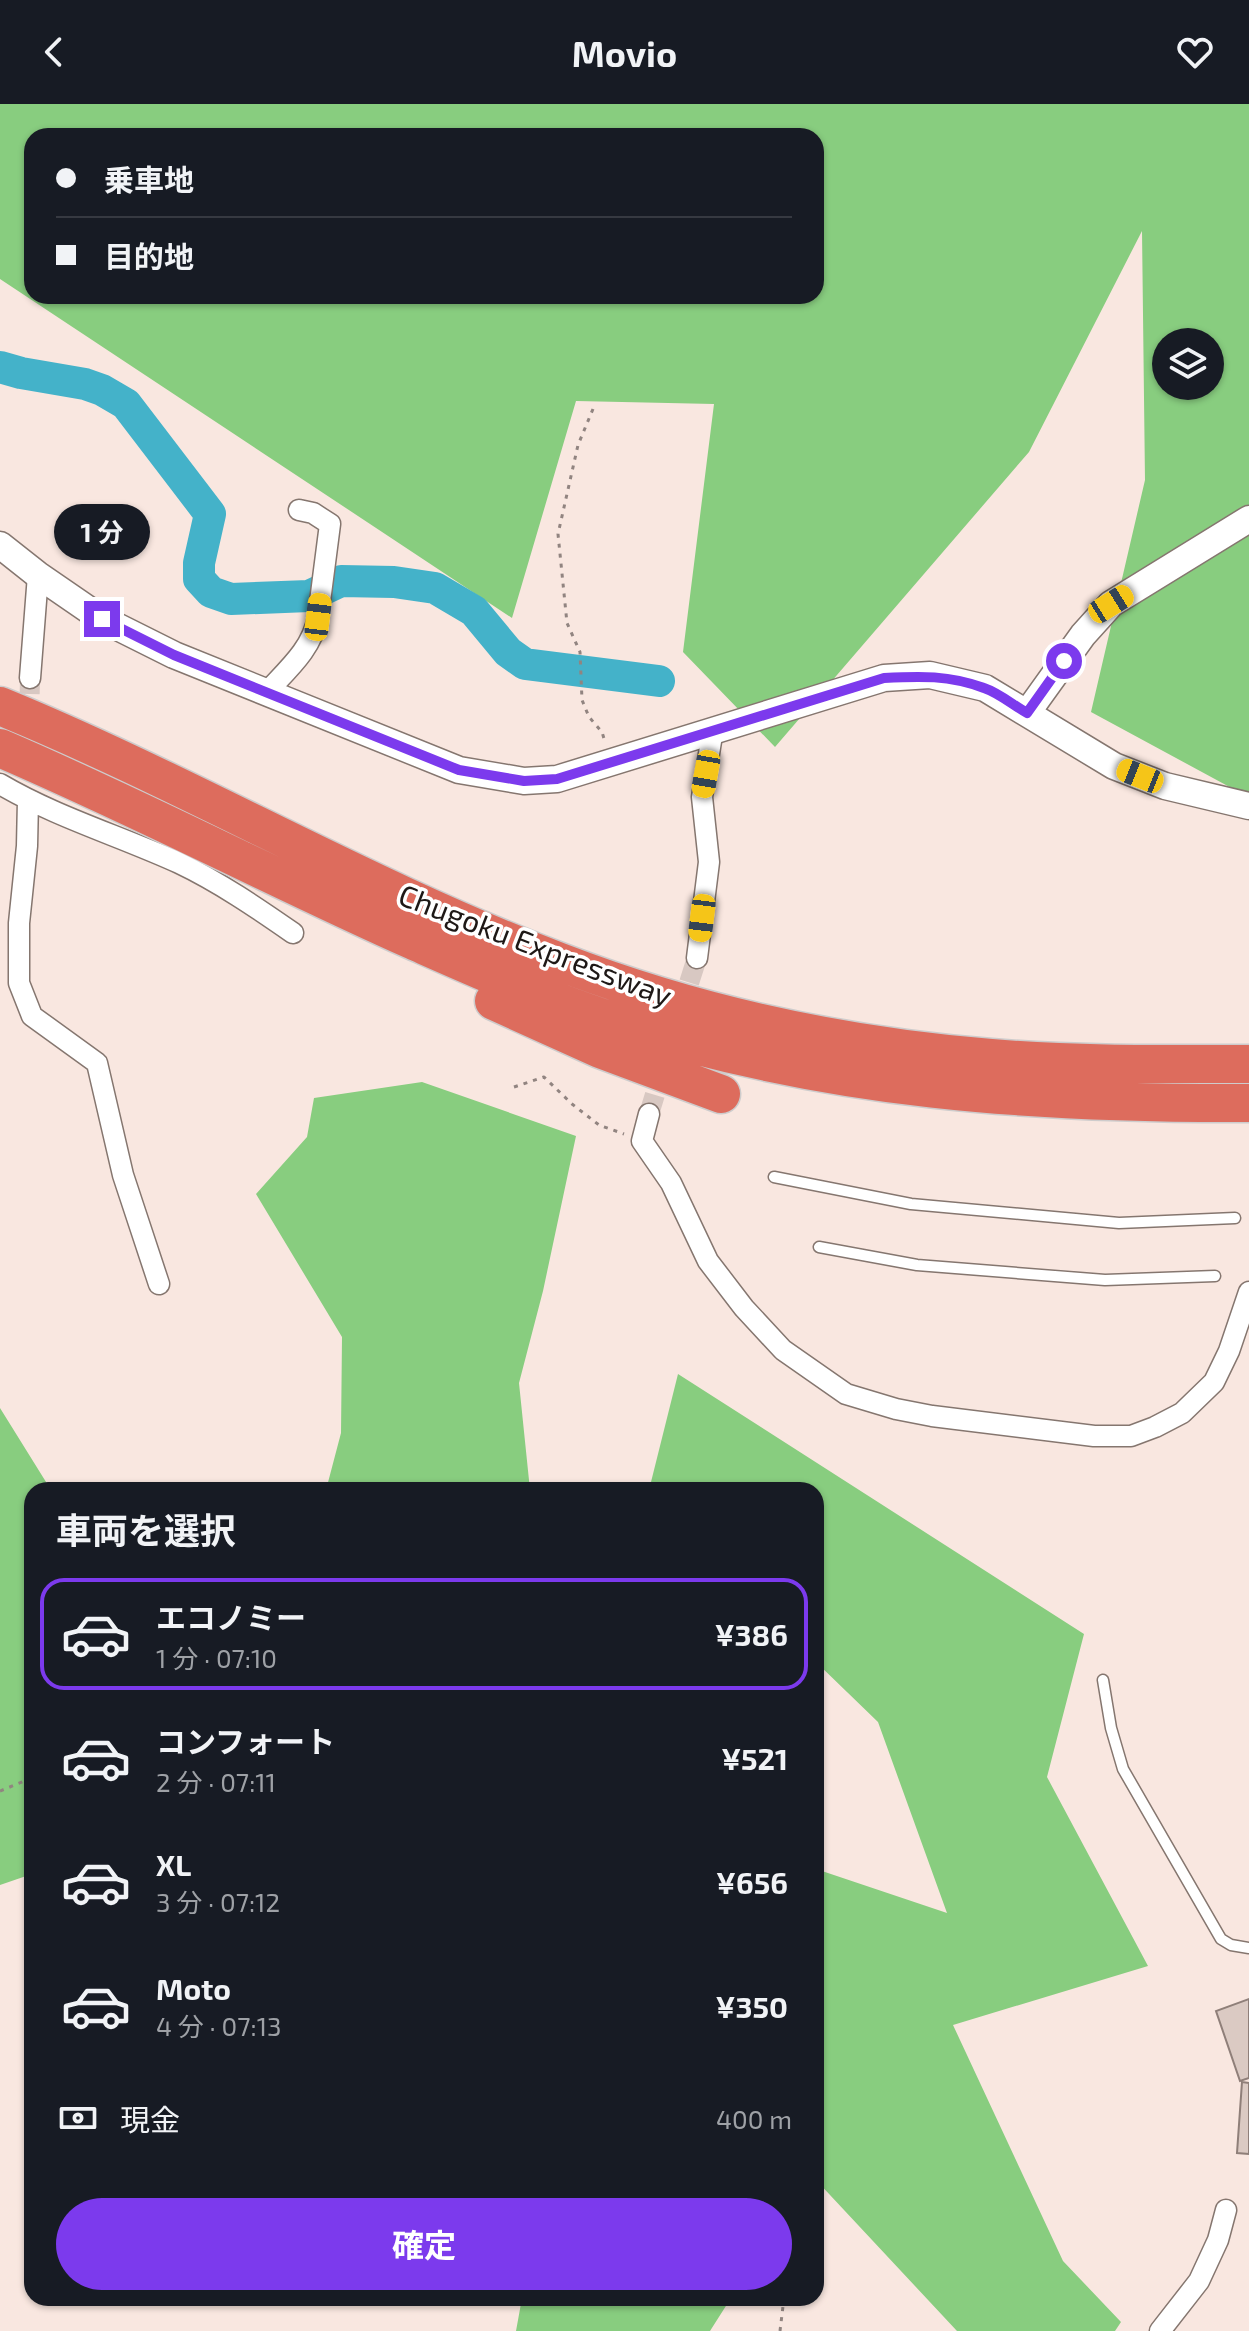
<!DOCTYPE html>
<html lang="ja">
<meta charset="utf-8">
<style>
:root{--surface:#171b24;--page:#20242c;--text:#f1f3f6;--muted:#9ea1a6;--line:#363941;--accent:#7c3aed}
body{margin:0;font-family:"Exo 2","Noto Sans JP",sans-serif;background:var(--page);color:var(--text);height:100vh;display:flex;flex-direction:column;font-size:30px;white-space:nowrap}
*{box-sizing:border-box;margin:0}
p{font-size:26px;color:var(--muted)}
.icon{flex:none;width:44px;height:44px;fill:none;stroke:currentColor;stroke-width:2;stroke-linecap:round;stroke-linejoin:round}
.map{position:relative;flex:1;overflow:hidden}
.drawer{position:absolute;left:24px;top:1378px;width:800px;height:824px;display:flex;flex-direction:column;background:var(--surface);border-radius:24px;box-shadow:0 2px 6px #0004}
.drawer>*{flex:none}
.hud{position:absolute;left:24px;top:24px;width:800px;height:176px;border-radius:24px;box-shadow:0 2px 6px #0004;display:grid;align-content:center;height:176px;padding:0 32px;background:var(--surface)}
.buttons{position:absolute;left:1152px;top:224px;display:grid;gap:16px}
.buttons a{display:grid;place-items:center;width:72px;height:72px;border-radius:50%;background:var(--surface);box-shadow:0 2px 6px #0004;font-size:40px}
.end{position:absolute;width:36px;height:36px;margin:-18px;border:10px solid #7c3aed;background:#fff;box-shadow:0 0 0 4px #fff}
.from{border-radius:50%}
.bubble{position:absolute;height:56px;border-radius:28px;background:var(--surface);box-shadow:0 2px 6px #0004;font-size:26px;font-weight:700;line-height:56px;text-align:center}
.car{position:absolute;width:24px;height:48px;margin:-24px -12px;border-radius:10px;box-shadow:0 0 6px 2px #0007;background:linear-gradient(#f5c518 24%,#345 0 40%,#f5c518 0 76%,#345 0 86%,#f5c518 0)}
.hud b{display:flex;align-items:center;gap:28px;height:76px;font-size:30px}
.hud b+b{border-top:2px solid var(--line)}
.hud i{width:20px;height:20px;background:var(--text)}
ul{padding:0;list-style:none}
li{display:flex;align-items:center;gap:24px;height:112px;margin:0 16px 12px;padding:0 16px;border:4px solid transparent;border-radius:24px}
li div{flex:1}
li b{display:block;font-size:30px}
li em{font-style:normal;font-weight:700}
li.active{border-color:var(--accent)}
li>.icon{width:72px;height:72px;stroke-width:1.5}
h2{padding:0 32px;font-size:36px;line-height:96px}
.pay{display:flex;align-items:center;gap:20px;height:88px;padding:0 32px;font-size:30px}
.pay p{margin-inline-start:auto}
.action{display:flex;gap:16px;margin-top:auto;padding:16px 32px}
.action a{flex:1;height:92px;border-radius:48px;background:var(--accent);color:#fff;font-size:32px;font-weight:700;line-height:92px;text-align:center}
header{display:flex;justify-content:space-between;align-items:center;height:104px;padding:0 32px;background:var(--surface);font-size:36px;font-weight:700}
.map>svg:first-child{display:block}
.forest{fill:#88cd7f;fill-rule:evenodd}
.lines{fill:none;stroke-linecap:round;stroke-linejoin:round}
.river{stroke:#44b2c9;stroke-width:32}
.building{fill:#dbcac3;stroke:#8f7f79;stroke-width:2}
.minor-tunnel{stroke:#d8c8c2;stroke-width:20;stroke-dasharray:20 10;stroke-linecap:butt}
.service-casing{stroke:#85766f;stroke-width:13}
.minor-casing{stroke:#85766f;stroke-width:23}
.tertiary-casing{stroke:#85766f;stroke-width:29}
.motorway-casing{stroke:#cecccc;stroke-width:41}
.path{stroke:#918480;stroke-width:3;stroke-dasharray:4 6;stroke-linecap:butt}
.service{stroke:#fff;stroke-width:10}
.minor{stroke:#fff;stroke-width:20}
.tertiary{stroke:#fff;stroke-width:26}
.motorway{stroke:#dd6c5d;stroke-width:38}
.route{stroke:#7c3aed;stroke-width:10}
.labels{text-anchor:middle;stroke-width:7;stroke-linejoin:round;paint-order:stroke}
.street-label{font-size:30px;fill:#1e1816;stroke:#fff}
</style>
<header><svg class="icon" aria-label="back" viewBox="0 0 24 24"><path d="M15 5l-7 7 7 7"/></svg>Movio<svg class="icon" aria-label="heart" viewBox="0 0 24 24"><path d="M12 20l-8-8c-3-5 5-10 8-4 3-6 11-1 8 4z"/></svg></header>
<div class="map">
<svg width="1249" height="2227" viewBox="0 0 1249 2227">
<rect width="100%" height="100%" fill="#f9e7e0"/>
<path class="forest" d="M0,0H1249V690L1237,687L1091,608L1145,376L1142,127L1029,348L775,643L683,548L714,300L576,297L512,514L0,175ZM32,32H816V192H32ZM1166,238H1210V282H1166Z
M422,978L576,1032L543,1187L519,1279L530,1386H326L341,1329L342,1233L256,1090L307,1033L314,994Z
M678,1270L1084,1530L1047,1673L1148,1862L953,1921L1063,2157L1121,2218L1115,2227H957L816,2076V1765L947,1809L878,1618L816,1558V1386H649Z
M0,1304L51,1386H32V1770L0,1781Z
M522,2194H731L710,2227H516Z"/>
<g class="lines">
<path class="river" d="M0,263L21,269L85,280L102,286L126,300L210,410L199,459V475L211,488L231,495L309,492L341,477L394,478L435,484L474,507L508,548L525,560L659,577"/>
</g>
<path class="building" d="M1249,1895V1974L1240,1977L1216,1907Z
M1242,1978L1249,1979V2050L1237,2049Z"/>
<g class="lines">
<path class="minor-tunnel" d="M29,620L30,574
M680,907L697,854
M649,1010L664,961"/>
<g class="service-casing">
<path id="service" d="M774,1073L911,1100L1119,1119L1235,1114
M819,1143L917,1161L1105,1176L1215,1172
M1103,1576L1111,1624L1123,1665L1221,1835L1231,1841L1249,1844"/>
</g>
<g class="minor-casing">
<path id="minor" d="M30,574L38,471
M266,589C288,565 312,545 318,513L330,420L313,409L299,406
M0,680C56,713 120,732 179,759C219,778 257,804 293,829
M28,696L27,742L19,819V879L32,912L97,959L123,1071L159,1180
M697,854L709,758L702,693L713,625
M649,1010L642,1037L671,1079L708,1157L744,1204L783,1246L846,1290L896,1305L932,1312L1094,1332H1131L1155,1323L1182,1309L1214,1278L1229,1247L1249,1188
M1160,2227L1199,2177L1218,2136L1226,2106"/>
</g>
<g class="tertiary-casing">
<path id="tertiary" d="M0,441L38,471L102,515L174,551L459,666L524,677L557,675L884,574L930,571L985,584L1114,662L1165,682L1249,702
M1027,609L1083,531L1111,500L1249,415"/>
</g>
<g class="motorway-casing">
<path id="motorway" d="M0,602C190,680 367,785 560,858C698,911 843,942 991,954C1077,961 1163,960 1249,960
M0,644C140,704 275,775 414,837C482,867 551,898 622,920C831,986 1032,1000 1249,999
M494,897L600,945L721,990"/>
</g>
<path class="path" d="M593,305L578,341L558,430L567,519L580,548L582,596L589,613L602,628L605,638
M514,983L544,973L572,1000L599,1021L624,1030
M0,1687L32,1674
M780,2227L784,2194"/>
<use href="#service" class="service"/>
<use href="#minor" class="minor"/>
<use href="#tertiary" class="tertiary"/>
<use href="#motorway" class="motorway"/>
</g>
<g class="lines">
<path class="route" d="M102,515L174,551L459,666L524,677L557,675L884,574C920,572 949,571 984,584C999,589 1013,601 1027,609L1064,557"/>
</g>
<g class="labels">
<g class="street-label">
<text transform="translate(535 842) rotate(21)" y="10">Chugoku Expressway</text>
</g>
</g>
</svg>
<div class="buttons">
<a><svg class="icon" aria-label="layers" viewBox="0 0 24 24"><path d="M12 4l9 5-9 5-9-5zM3 14l9 5 9-5"/></svg></a>
</div>
<i class="end from" style="left:1064px;top:557px"></i>
<i class="end" style="left:102px;top:515px"></i>
<div class="bubble" style="left:54px;top:400px;width:96px">1 分</div>
<i class="car" style="left:1111px;top:500px;rotate:58deg"></i>
<i class="car" style="left:318px;top:513px;rotate:7deg"></i>
<i class="car" style="left:706px;top:670px;rotate:190deg"></i>
<i class="car" style="left:1140px;top:672px;rotate:292deg"></i>
<i class="car" style="left:702px;top:814px;rotate:187deg"></i>
<div class="hud">
<b><i class="from"></i>乗車地</b>
<b><i></i>目的地</b>
</div>
<section class="drawer">
<h2>車両を選択</h2>
<ul>
<li class="active"><svg class="icon" aria-label="car" viewBox="0 0 24 24"><path d="M5 17H2v-5l4-1 3-4h7l3 4 3 1v5h-3M9 17h6M6 11h13"/><circle cx="7" cy="17" r="2"/><circle cx="17" cy="17" r="2"/></svg><div><b>エコノミー</b><p>1 分 · 07:10</p></div><em>¥386</em></li>
<li><svg class="icon" aria-label="car" viewBox="0 0 24 24"><path d="M5 17H2v-5l4-1 3-4h7l3 4 3 1v5h-3M9 17h6M6 11h13"/><circle cx="7" cy="17" r="2"/><circle cx="17" cy="17" r="2"/></svg><div><b>コンフォート</b><p>2 分 · 07:11</p></div><em>¥521</em></li>
<li><svg class="icon" aria-label="car" viewBox="0 0 24 24"><path d="M5 17H2v-5l4-1 3-4h7l3 4 3 1v5h-3M9 17h6M6 11h13"/><circle cx="7" cy="17" r="2"/><circle cx="17" cy="17" r="2"/></svg><div><b>XL</b><p>3 分 · 07:12</p></div><em>¥656</em></li>
<li><svg class="icon" aria-label="car" viewBox="0 0 24 24"><path d="M5 17H2v-5l4-1 3-4h7l3 4 3 1v5h-3M9 17h6M6 11h13"/><circle cx="7" cy="17" r="2"/><circle cx="17" cy="17" r="2"/></svg><div><b>Moto</b><p>4 分 · 07:13</p></div><em>¥350</em></li>
</ul>
<div class="pay"><svg class="icon" aria-label="cash" viewBox="0 0 24 24"><path d="M3 7h18v10H3z"/><circle cx="12" cy="12" r="2"/></svg>現金<p>400 m</p></div>
<div class="action"><a>確定</a></div>
</section>
</div>
